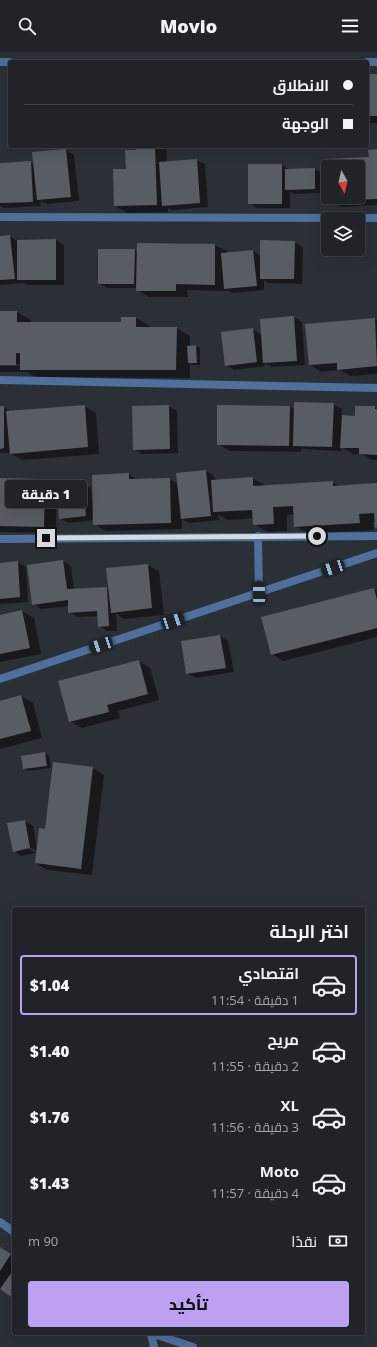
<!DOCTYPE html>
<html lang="ar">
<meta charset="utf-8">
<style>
:root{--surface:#202429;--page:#2d3035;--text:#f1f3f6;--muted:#a2a4a8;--line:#3d4146;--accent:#bca0f2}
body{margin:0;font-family:"Open Sans",Cairo,sans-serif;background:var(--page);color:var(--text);direction:rtl;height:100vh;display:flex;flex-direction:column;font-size:15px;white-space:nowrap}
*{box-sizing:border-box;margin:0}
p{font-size:13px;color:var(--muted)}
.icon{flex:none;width:22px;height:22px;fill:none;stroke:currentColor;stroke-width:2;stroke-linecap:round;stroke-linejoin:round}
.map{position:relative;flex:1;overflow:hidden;direction:ltr}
.details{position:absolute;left:12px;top:855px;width:353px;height:428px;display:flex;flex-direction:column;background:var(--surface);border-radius:4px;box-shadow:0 4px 16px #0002,0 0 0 1px var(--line);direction:rtl}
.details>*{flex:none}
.hud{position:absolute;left:8px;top:8px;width:361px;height:88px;border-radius:4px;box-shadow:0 4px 16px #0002,0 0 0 1px var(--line);direction:rtl;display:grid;align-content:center;height:88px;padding:0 16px;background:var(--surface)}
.needle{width:26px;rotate:172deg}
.controls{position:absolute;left:321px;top:108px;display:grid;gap:8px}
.controls a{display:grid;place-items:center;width:44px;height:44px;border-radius:4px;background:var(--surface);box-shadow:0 4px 16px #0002,0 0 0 1px var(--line);font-size:20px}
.end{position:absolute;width:18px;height:18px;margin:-9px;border:5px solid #d6d9de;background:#111;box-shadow:0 0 0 2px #111}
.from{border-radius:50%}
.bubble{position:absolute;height:28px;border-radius:4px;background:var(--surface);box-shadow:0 4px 16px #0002,0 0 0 1px var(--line);font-size:13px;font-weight:800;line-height:28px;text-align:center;direction:rtl}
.car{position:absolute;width:12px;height:24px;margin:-12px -6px;border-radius:5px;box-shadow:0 0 3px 1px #0007;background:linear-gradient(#222 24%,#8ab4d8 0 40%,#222 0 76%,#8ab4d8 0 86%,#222 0)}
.hud b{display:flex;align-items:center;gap:14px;height:38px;font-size:15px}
.hud b+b{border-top:1px solid var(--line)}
.hud i{width:10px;height:10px;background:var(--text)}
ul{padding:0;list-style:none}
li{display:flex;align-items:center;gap:12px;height:60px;margin:0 8px 6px;padding:0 8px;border:2px solid transparent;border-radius:4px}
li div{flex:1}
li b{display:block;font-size:15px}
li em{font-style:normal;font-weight:800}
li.selected{border-color:var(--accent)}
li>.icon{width:36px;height:36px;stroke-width:1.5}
h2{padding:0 16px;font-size:18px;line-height:48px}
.pay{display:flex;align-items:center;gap:10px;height:44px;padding:0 16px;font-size:15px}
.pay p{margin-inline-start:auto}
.button{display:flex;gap:8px;margin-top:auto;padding:8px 16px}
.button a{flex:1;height:46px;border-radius:4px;background:var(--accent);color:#111;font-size:16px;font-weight:800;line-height:46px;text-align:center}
header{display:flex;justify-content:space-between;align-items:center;height:52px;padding:0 16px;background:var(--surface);font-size:18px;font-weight:800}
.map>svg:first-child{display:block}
.shadow{fill:#0007}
.building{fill:#585d64}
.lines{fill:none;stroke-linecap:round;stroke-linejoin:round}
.street{stroke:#4f6f9c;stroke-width:8}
.route{stroke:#d6d9de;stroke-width:5}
</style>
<header><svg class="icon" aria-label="menu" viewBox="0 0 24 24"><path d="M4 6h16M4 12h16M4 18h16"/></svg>Movio<svg class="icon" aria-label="search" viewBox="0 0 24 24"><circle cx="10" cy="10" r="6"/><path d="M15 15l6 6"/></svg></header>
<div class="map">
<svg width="377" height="1295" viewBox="0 0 377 1295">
<rect width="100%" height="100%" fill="#2b3037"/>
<path class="shadow" d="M367,23H377V71H367Z
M136,94H166L167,110L196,108L205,112L208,155L172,158L168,156V160L127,161L115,154L127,118L137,99Z
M66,98L74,103L79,149L47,152L40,149L41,154L4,156L0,154V112L30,110L34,113Z
M377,98V153L341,155L329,148V145H358V115H328V129L327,108L370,106Z
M249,113H282L290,118L314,117L323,122V141L294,142L290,140V156H257L249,151Z
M10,184L17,189L56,188L64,193V233H27L23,231L0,233V185Z
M294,190L303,195L302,232L269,231L264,228V238L233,241L226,238V239L187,238L188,245H149L137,238V236H107L99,231L135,198L138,200L215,193L227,199V202L253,199L261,204Z
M0,260H17L31,268V271H122L136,266L150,274V276H176L190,284V294H196L200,296V313H193L190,311V326L35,325L27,320H0V314H21V312H0Z
M294,265L302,270L305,313L272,315L264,311L265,314L234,318L226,313L252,277L262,283Z
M375,267L377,268V322L350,324L340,318L321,320L310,313L306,273Z
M333,352L342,357L341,364L356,365L375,355L377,357V408H372L362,402H353L341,395V399L301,397V400L230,399L218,392L290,355L295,357Z
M84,354L96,361L99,402L22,408L10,401H0V355H4L11,360Z
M168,354L177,359L178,401L142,402L134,397Z
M206,419L214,424L215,428L252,426L266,434L332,430L339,434L377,432V475L376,470H373L374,478L309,482L295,474V462L287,463V479L268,480L254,472V466L228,468L218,462L219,468L190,471L182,467V477L106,479L94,472V468L68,471L60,466L58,444H56V481L0,480V427L45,428L55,434L82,431L91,436L92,450L129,422L137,428L169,427L178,432Z
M63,509L71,514L74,538L106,536L110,538L147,513L159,519L164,563L124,567L116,562L117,579H108L99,574V564L78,565L69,560V554L41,557L33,552Z
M17,510L26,515L28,550L0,552V512Z
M374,537L377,539V585L283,609L272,602Z
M22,559L34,566L41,602L0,610V564Z
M220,584L228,589L234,620L196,626L187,621Z
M139,609L150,616L159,648L118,659L120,666L82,676L70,669Z
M21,644L33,651L42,686L0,697V650Z
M45,701L49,704L51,716L28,719L24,717Z
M93,716L104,723L92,823L47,818L36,811L37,799L26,793L25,795L36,801L22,804L14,799L24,769L33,774L37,797L46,778Z
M0,1195L14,1204V1245L4,1238L3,1239L0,1238Z"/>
<path class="building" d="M367,22H377V64H367Z
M135,94H155L157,153L114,154L113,117H126L125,98H136Z
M66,97L71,145L37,148L32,100Z
M377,97V147L328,149V145H358V115H328V125H327L326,107L369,105L368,98Z
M197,107L200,151L162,154L159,110Z
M31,109L33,150L0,151V111Z
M248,112H282V152H248Z
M315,116V137L285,138V117Z
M10,183L15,227L0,228V184Z
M56,187V228H17V188Z
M260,188L295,189L294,227H260Z
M137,191L215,192V233L176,232V239H136Z
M98,197H135L134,232H98Z
M253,198L257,234L224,237L221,201Z
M0,259H17V270H121V265H136V275H177L176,318H20V301H16V313H0Z
M294,264L297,309L263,311L260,267Z
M375,266L377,314L337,318V311L309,313L305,272Z
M253,276L257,310L225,314L221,280Z
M196,293L197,311H188L187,294Z
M294,350L334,351L332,395L293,394Z
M85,353L88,395L10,402L6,359Z
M169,353L170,397L133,398L132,354Z
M217,353L290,354L289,394L217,393Z
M0,354H4V396L0,397Z
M355,354H375V357H377V403L359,402V396H340L342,363L355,364Z
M206,418L211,464L181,467L176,421Z
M129,421V427L170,426L171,471L93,473L92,423Z
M253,425V434L333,429V434L377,431V475L375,476L374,461L359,462L360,471L294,475L293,454L273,455L274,472L253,473L252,458L213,460L211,428Z
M0,426L45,427L44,475L0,474Z
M83,430L86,464L59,467L56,433Z
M63,508L67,537L107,535L109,574L98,575L97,559L68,561V548L32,553L27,513Z
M18,509L20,545L0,547V511Z
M148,512L152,556L111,561L106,516Z
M374,536L377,548V576L271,603L261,565Z
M22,558L30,596L0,602V563Z
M220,583L226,616L186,622L181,589Z
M139,608L148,642L107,653L109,660L69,670L58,629Z
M21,643L31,679L0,687V649Z
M45,700L47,714L23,717L21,704Z
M53,710L93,715L81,817L35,811L39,776L45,777Z
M25,768L30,796L13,800L7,771Z
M0,1195L11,1202L0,1219Z
M14,1217V1247L0,1237Z"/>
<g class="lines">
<path class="street" d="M0,10H10
M367,10H377
M0,165L377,166
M0,328L377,336
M258,484L259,541
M0,487L377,484
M0,627L377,501
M0,1170L14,1180
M151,1281L193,1295
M151,1282L154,1295"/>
</g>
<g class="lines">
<path class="route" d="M46,486L317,484"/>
</g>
</svg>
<div class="controls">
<a><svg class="needle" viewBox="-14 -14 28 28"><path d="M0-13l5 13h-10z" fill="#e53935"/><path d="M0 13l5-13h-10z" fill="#a2a4a8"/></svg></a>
<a><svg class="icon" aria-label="layers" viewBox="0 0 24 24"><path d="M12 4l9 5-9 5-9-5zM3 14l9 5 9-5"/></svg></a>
</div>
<i class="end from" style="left:317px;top:484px"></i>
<i class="end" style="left:46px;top:486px"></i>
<div class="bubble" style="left:5px;top:428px;width:82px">1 دقيقة</div>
<i class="car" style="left:333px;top:516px;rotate:252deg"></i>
<i class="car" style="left:259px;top:541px;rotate:359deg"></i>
<i class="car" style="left:173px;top:569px;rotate:72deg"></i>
<i class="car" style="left:101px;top:593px;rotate:252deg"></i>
<div class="hud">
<b><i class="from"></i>الانطلاق</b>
<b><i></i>الوجهة</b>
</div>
<section class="details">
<h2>اختر الرحلة</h2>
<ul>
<li class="selected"><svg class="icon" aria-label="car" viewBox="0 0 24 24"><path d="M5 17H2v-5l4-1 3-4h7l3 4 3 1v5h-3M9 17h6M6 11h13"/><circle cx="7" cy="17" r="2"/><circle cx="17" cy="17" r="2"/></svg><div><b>اقتصادي</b><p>1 دقيقة · 11:54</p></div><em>$1.04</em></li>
<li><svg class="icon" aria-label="car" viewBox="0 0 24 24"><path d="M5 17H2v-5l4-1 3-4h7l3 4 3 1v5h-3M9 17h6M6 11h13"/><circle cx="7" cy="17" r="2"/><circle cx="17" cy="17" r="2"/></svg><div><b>مريح</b><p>2 دقيقة · 11:55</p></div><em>$1.40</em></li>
<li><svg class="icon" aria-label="car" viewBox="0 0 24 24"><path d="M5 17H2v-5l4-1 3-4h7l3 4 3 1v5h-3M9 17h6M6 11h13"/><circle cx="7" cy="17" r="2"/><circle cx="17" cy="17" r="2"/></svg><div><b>XL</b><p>3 دقيقة · 11:56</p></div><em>$1.76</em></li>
<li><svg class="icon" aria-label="car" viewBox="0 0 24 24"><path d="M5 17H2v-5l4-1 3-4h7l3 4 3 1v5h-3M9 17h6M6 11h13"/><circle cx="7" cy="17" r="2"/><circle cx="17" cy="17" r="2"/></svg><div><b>Moto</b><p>4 دقيقة · 11:57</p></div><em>$1.43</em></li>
</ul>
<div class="pay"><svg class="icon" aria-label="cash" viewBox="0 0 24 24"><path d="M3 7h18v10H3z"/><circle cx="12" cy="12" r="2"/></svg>نقدًا<p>90 m</p></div>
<div class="button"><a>تأكيد</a></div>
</section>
</div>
